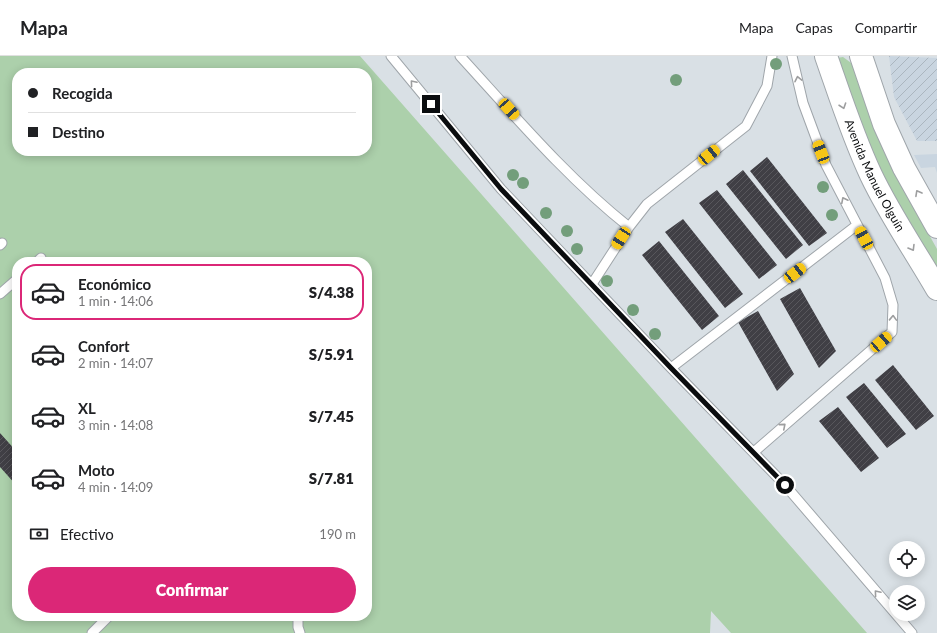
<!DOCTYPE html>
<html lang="es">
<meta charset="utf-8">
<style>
:root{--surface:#fff;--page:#f6f6f6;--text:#202124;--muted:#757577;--line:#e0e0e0;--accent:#db2777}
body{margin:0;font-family:Lato,sans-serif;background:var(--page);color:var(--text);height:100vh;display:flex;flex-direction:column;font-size:15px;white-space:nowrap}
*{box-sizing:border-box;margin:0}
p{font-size:13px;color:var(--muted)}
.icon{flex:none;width:22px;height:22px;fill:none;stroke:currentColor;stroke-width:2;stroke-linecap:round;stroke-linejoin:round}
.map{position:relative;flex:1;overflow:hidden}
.side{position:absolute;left:12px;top:201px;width:360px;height:364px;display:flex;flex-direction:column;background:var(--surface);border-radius:16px;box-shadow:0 2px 10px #0003}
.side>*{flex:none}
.guide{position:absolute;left:12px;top:12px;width:360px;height:88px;border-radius:16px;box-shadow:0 2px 10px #0003;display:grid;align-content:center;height:88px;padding:0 16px;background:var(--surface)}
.controls{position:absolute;left:889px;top:485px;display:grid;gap:8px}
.controls a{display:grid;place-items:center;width:36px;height:36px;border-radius:50%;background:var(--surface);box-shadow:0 2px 10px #0003;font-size:20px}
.end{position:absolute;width:18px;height:18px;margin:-9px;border:5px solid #0b0d0f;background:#fff;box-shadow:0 0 0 2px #fff}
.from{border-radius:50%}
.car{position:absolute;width:12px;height:24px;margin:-12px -6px;border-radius:5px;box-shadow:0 0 3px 1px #0007;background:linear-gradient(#f5c518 24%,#345 0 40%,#f5c518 0 76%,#345 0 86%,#f5c518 0)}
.guide b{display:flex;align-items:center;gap:14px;height:38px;font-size:15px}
.guide b+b{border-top:1px solid var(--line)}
.guide i{width:10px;height:10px;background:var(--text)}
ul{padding:7px 0 0;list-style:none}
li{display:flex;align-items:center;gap:12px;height:56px;margin:0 8px 6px;padding:0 8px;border:2px solid transparent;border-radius:16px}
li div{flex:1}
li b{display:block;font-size:15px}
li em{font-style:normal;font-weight:800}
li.active{border-color:var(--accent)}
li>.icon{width:36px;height:36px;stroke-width:1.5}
.pay{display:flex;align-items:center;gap:10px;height:44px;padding:0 16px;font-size:15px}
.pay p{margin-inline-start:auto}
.primary-button{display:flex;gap:8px;margin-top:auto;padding:8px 16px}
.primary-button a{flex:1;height:46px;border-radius:24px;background:var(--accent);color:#fff;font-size:16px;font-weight:800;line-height:46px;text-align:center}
header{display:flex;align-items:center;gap:24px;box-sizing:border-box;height:56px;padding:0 20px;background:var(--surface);border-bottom:1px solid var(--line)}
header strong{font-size:19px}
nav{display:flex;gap:22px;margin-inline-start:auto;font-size:14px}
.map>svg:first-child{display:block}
.built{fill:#c9d5e0}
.industrial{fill:url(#industrial-furrows)}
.green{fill:#acd0ab;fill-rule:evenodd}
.building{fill:url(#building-hatch)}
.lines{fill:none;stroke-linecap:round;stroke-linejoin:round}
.service-casing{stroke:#9fa5aa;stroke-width:11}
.tertiary-casing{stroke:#9fa5aa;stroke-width:24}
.service{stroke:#fff;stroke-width:9}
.tertiary{stroke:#fff;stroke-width:22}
.tree{fill:#739e7b}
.oneway{stroke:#9d9e9f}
.route{stroke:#0b0d0f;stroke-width:5}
.labels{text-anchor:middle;stroke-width:4;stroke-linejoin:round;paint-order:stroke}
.street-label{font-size:12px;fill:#0b0d0f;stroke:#d9e0e5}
</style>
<header>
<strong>Mapa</strong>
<nav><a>Mapa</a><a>Capas</a><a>Compartir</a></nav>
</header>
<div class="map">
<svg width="937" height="577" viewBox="0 0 937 577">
<defs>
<pattern id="industrial-furrows" width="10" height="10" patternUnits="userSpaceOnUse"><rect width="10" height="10" fill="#c9d5e0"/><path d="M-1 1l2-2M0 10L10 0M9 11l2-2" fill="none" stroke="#abb6bf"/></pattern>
<pattern id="building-hatch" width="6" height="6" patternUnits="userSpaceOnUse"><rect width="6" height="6" fill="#403f45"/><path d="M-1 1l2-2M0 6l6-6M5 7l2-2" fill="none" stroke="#58575c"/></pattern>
</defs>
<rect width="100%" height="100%" fill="#d9e0e5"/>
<path class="built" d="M937,98V117L935,111L921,112L914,99Z"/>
<path class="industrial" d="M889,0L937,2V85H917L894,41Z"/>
<path class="green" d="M0,0H360L867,577H731L711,555L710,577H0ZM17,17H367V95H17ZM17,206H367V560H17Z
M843,1L854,9L894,116L937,193V221L885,132L837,2Z"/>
<path class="building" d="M767,101L827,177L809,190L750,115Z
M743,114L803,189L786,203L726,128Z
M717,134L777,209L759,223L699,147Z
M683,163L743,238L725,252L665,176Z
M659,185L719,260L702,274L642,199Z
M800,232L836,295L819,312L780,243Z
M758,255L794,318L777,335L738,266Z
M893,309L934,360L916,374L875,324Z
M864,327L906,378L887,392L846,341Z
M838,351L879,402L861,416L819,365Z
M0,377L17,396V430L0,411Z"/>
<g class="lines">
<g class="service-casing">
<path id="service" d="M391,0L501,133L671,312L785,429L912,577
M460,0C514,59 566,121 629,171
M0,189L2,187
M37,206L41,202
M592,228L629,171L647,148L746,70L767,30L772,0
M0,238L17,223
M671,312L857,169
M754,396L892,276L893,249L885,222L826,109L803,47L792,0
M298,560V571L300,577
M92,577L109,560"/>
</g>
<g class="tertiary-casing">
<g id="tertiary">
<path id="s1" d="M826,0C840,40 853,81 871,119C890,159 915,195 937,233"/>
<path d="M861,0L884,68L904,112L937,171"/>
</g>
</g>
<use href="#service" class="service"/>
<use href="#tertiary" class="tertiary"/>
</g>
<g class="tree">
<circle cx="776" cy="8" r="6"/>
<circle cx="676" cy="24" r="6"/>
<circle cx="513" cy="119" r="6"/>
<circle cx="523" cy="127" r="6"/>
<circle cx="823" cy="131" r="6"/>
<circle cx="546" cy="157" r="6"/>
<circle cx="832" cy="159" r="6"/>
<circle cx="567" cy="175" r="6"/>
<circle cx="577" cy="193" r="6"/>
<circle cx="607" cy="225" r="6"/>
<circle cx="633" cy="254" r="6"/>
<circle cx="655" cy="278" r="6"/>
</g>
<defs><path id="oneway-chevron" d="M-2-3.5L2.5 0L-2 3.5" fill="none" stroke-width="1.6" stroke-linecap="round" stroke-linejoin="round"/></defs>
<g class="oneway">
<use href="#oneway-chevron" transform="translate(798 23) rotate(-102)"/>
<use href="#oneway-chevron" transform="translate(413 27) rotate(-130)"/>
<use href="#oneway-chevron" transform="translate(843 50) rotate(71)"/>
<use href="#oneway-chevron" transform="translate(918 137) rotate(-119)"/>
<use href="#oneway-chevron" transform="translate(844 144) rotate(-117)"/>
<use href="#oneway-chevron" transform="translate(912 192) rotate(59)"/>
<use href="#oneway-chevron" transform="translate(893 262) rotate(-88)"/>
<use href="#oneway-chevron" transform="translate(783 370) rotate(-41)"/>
<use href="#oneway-chevron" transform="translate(877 537) rotate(-130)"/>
</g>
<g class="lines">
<path class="route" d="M431,48L501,133L671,312L785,429"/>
</g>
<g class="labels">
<g class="street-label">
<text dy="4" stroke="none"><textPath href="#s1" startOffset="129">Avenida Manuel Olguín</textPath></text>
</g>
</g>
</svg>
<div class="controls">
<a><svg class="icon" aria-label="locate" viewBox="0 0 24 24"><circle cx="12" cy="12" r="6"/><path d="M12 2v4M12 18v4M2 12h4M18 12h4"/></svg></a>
<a><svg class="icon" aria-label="layers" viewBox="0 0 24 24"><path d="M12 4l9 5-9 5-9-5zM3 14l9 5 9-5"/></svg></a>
</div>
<i class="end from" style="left:785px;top:429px"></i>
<i class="end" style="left:431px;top:48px"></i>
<i class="car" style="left:509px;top:53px;rotate:138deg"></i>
<i class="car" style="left:821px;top:96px;rotate:339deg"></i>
<i class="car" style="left:709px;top:99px;rotate:51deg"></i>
<i class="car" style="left:621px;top:182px;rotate:213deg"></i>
<i class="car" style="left:864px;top:182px;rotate:332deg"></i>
<i class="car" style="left:795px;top:217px;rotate:52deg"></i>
<i class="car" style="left:881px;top:286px;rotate:49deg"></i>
<div class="guide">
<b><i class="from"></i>Recogida</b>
<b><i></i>Destino</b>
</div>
<section class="side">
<ul>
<li class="active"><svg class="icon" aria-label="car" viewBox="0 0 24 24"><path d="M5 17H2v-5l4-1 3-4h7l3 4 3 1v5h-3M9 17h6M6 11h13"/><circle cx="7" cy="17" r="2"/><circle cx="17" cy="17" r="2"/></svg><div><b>Económico</b><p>1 min · 14:06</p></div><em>S/4.38</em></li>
<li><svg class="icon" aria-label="car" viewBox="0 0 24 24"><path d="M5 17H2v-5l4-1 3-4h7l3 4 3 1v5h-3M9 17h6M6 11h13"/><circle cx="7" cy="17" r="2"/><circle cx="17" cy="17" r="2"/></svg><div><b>Confort</b><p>2 min · 14:07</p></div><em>S/5.91</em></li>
<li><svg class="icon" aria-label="car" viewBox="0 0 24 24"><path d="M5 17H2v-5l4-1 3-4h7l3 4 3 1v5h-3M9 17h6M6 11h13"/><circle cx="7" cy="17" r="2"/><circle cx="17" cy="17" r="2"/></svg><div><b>XL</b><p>3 min · 14:08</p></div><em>S/7.45</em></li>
<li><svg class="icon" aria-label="car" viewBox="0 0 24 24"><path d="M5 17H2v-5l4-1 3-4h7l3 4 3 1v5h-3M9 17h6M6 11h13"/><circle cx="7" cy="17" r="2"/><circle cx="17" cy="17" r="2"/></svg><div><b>Moto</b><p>4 min · 14:09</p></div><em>S/7.81</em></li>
</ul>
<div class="pay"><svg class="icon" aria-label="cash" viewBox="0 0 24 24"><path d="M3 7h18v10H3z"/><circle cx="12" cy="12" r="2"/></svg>Efectivo<p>190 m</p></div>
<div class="primary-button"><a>Confirmar</a></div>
</section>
</div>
